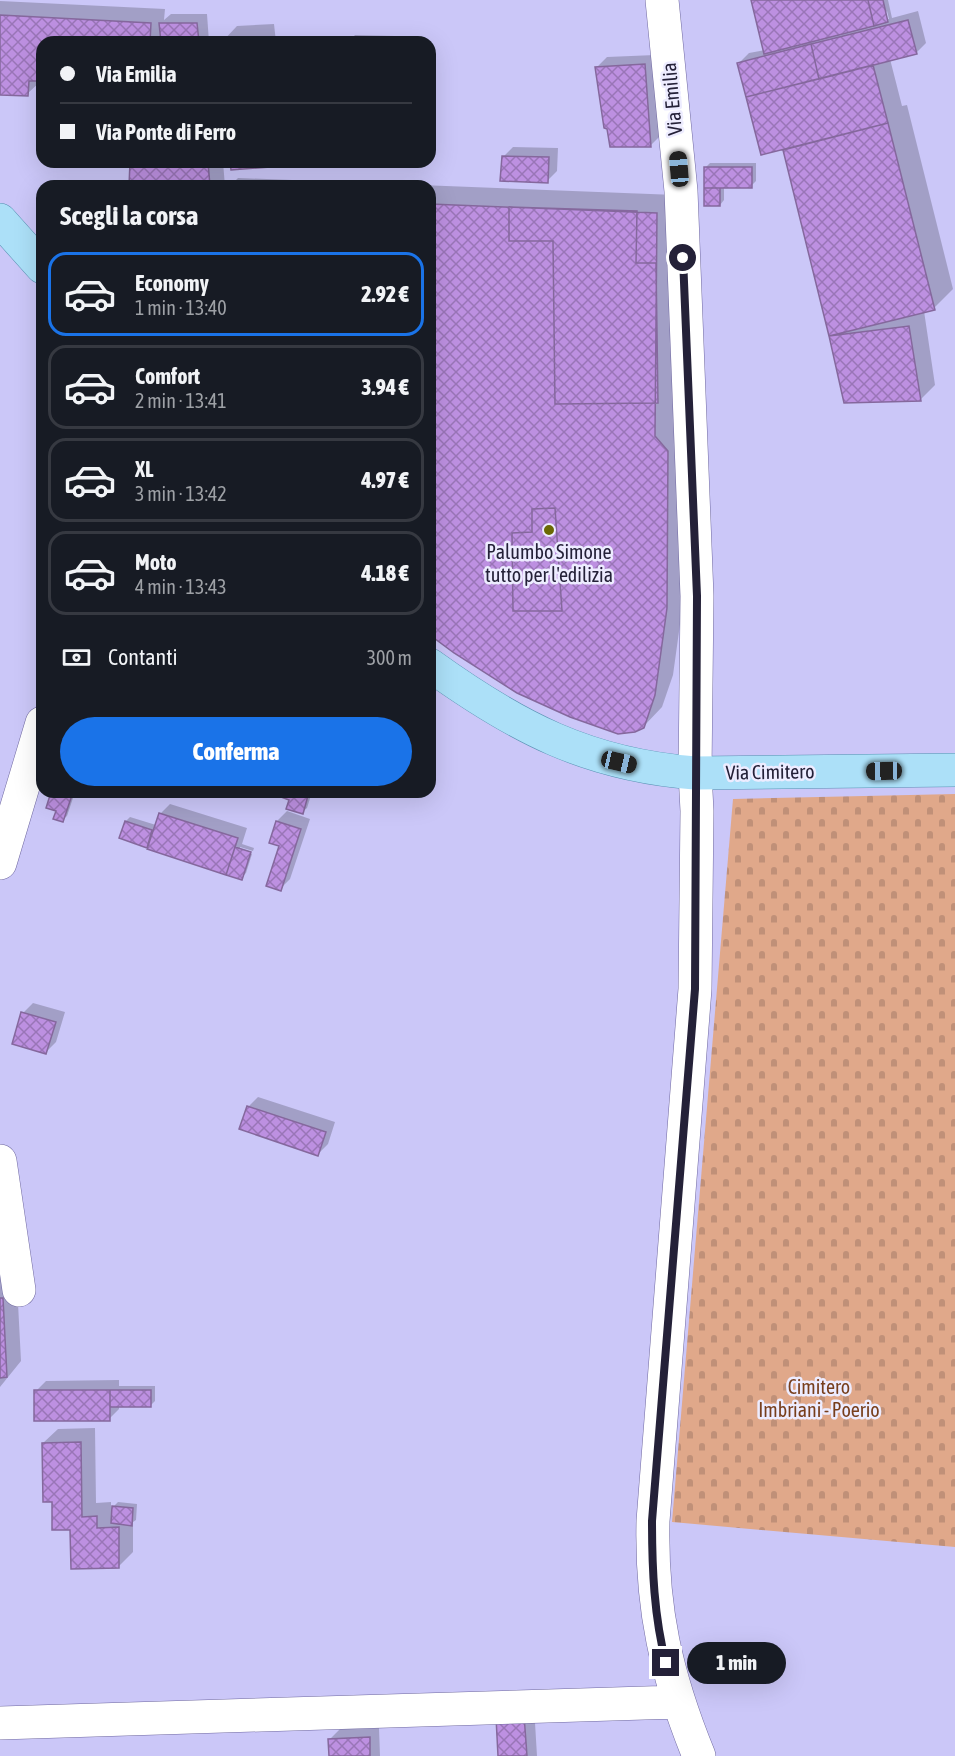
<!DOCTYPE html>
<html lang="it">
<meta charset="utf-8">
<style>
:root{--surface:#171b24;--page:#242831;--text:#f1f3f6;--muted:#9ea1a6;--line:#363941;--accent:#1a73e8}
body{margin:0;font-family:"Asap Condensed",sans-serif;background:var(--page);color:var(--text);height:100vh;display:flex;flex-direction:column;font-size:22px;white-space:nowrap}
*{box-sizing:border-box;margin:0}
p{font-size:20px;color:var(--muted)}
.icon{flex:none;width:33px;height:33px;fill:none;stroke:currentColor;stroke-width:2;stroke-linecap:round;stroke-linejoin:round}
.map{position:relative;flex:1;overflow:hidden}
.side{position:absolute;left:36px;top:180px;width:400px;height:618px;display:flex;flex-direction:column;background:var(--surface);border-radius:18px;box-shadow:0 6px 24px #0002}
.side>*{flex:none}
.top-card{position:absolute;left:36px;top:36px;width:400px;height:132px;border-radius:18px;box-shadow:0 6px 24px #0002;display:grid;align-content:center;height:132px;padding:0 24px;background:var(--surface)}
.end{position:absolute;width:27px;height:27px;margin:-14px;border:8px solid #242138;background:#fff;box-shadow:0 0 0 3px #fff}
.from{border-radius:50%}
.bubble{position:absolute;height:42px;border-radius:21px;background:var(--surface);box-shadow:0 6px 24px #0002;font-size:20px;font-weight:800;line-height:42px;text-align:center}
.car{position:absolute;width:18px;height:36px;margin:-18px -9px;border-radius:8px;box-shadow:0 0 4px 2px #0007;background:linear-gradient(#222 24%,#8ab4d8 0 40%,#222 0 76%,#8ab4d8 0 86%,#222 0)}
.top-card b{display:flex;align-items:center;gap:21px;height:57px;font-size:22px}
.top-card b+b{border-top:2px solid var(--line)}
.top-card i{width:15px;height:15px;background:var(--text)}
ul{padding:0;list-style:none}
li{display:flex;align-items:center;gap:18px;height:84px;margin:0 12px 9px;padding:0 12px;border:3px solid var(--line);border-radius:18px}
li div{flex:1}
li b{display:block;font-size:22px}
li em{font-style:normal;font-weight:800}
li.current{border-color:var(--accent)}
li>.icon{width:54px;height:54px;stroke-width:1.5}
h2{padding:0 24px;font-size:27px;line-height:72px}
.pay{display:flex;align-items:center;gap:15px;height:66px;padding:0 24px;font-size:22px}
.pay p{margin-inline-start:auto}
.primary-button{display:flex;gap:12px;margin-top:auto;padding:12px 24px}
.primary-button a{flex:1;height:69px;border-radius:36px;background:var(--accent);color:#fff;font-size:24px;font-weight:800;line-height:69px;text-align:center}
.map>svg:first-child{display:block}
.cemetery{fill:url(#cemetery-stones)}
.shadow{fill:#0003;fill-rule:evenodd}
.building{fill:url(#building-cross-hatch);stroke:#85689d;stroke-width:1.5}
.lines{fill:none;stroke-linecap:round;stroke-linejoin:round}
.minor-casing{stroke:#6f68a0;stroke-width:34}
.major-casing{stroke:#5890b2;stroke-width:34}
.minor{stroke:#fff;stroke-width:33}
.major{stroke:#ace0f8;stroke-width:33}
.route{stroke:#242138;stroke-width:8}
.poi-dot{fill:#6a6904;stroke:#edecff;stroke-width:2}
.labels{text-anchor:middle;stroke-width:5;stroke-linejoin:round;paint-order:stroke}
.street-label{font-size:20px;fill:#242138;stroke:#edecff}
.poi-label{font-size:20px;fill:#242138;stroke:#edecff}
.park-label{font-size:20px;fill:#773e1c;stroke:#edecff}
</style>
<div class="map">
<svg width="955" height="1756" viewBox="0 0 955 1756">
<defs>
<pattern id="cemetery-stones" width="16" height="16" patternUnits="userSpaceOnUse" patternTransform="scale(1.5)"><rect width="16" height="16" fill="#e0a88a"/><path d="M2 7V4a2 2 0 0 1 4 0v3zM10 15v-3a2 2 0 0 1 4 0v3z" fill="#c09078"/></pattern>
<pattern id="building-cross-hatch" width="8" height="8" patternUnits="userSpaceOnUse" patternTransform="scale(1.5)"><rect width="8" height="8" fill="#bd90e1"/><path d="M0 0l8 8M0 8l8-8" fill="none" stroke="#9975b7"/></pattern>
</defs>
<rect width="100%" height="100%" fill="#cbc7f8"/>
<path class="cemetery" d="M955,794V1547L672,1522L733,799Z"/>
<path class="shadow" d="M752,0H888L892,18L918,11L926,43L916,53L890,59L902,106L907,105L953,289L934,308L924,311L935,385L920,400L845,401L784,148L739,63L749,53L765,50ZM887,11L889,19H886L885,14Z
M0,1L165,9L164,20L171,14H207L209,42H42V80L27,94L0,93Z
M274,24L276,42H222L237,26Z
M355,35L395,36V42H348Z
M655,55L661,135L651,145L608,128L597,67L607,57Z
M513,147L558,148L557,171L547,181L503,157Z
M131,162H223L225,186H130Z
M710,163H756V181L751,186H724V200L720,205L706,167Z
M238,178L676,195L673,417L687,432L685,588L673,675L662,707L643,727L430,633V186H230Z
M42,217V231L36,228Z
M52,792H75L67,816L62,820Z
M269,792H312L307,808L302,812L291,799Z
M170,804L247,828L242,844L254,848L253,851L240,847V850L252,854L246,873L241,878L151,841L147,846L126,821L130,817L156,825L160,814Z
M287,811L310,819L290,879L280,889V845L277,821Z
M33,1003L65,1012L56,1042L46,1052L23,1013Z
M258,1097L335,1122L328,1144L318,1154L248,1107Z
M0,1247L17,1284L21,1361L0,1387Z
M119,1380V1386H155V1401L151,1405L119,1406V1409L109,1419L36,1391L46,1381Z
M95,1428L96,1503L111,1502V1509L118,1502L137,1504L136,1520L133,1522V1552L118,1567L72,1528L54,1500L43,1443L58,1429Z
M534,1706L537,1756H500Z
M379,1728L380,1756H330V1739L340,1729Z"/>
<path class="building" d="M751,0H868L874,26L764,54Z
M868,0H883L888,22L874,26Z
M0,15L151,23L150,42H42V81H29L28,96L0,95Z
M908,20L917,54L819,79L811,44Z
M159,23H197L199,42H161Z
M260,38V42H221V40Z
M811,44L819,79L746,97L737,63Z
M645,64L651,147H610L607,129L604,128L595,67Z
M873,65L888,123L761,155L746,97Z
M888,123L935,310L829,336L783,150Z
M502,156L549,157L548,183L500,181Z
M130,162H208L210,186H129Z
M230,162H270V167L231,170Z
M704,167H752V188H704Z
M704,188H720V206H704Z
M430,204L657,213L655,436L668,451L667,608L655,695L644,728L635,732L618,734L570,717L517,693L454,653L430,635Z
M509,207L637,211L636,263H656L658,403L555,404L553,241H509Z
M909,326L921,401L844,403L829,336Z
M555,508L562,611H513L512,533L532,532V509Z
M51,792H73L63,822L53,819L56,811L46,808Z
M268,792H309L303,814L286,809L289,800Z
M159,813L238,838L226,875L147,849Z
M125,821L152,830L147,848L119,838Z
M276,821L301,829L281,891L266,886L279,846L269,843Z
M235,847L251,852L242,880L226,875Z
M21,1012L56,1022L46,1054L12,1044Z
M247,1106L326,1132L318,1156L239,1129Z
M0,1298H3L7,1377L0,1378Z
M34,1390H110V1421H34Z
M110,1390H151V1407H110Z
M81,1442L82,1517L97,1516V1528L119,1527V1568L71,1569L70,1530H52V1502H43L42,1443Z
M112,1506L133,1508L132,1526L111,1523Z
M524,1715L527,1756H498L496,1717Z
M370,1737V1756H329L328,1739Z"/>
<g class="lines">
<g class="minor-casing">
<path id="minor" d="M662,0L681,191L697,596L695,773L697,811L695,989L653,1521C651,1608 666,1675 699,1756
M0,863L42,723
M0,1161L19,1290
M0,1723L677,1702"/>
</g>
<g class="major-casing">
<path id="major" d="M0,220L42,267
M430,665C516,727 588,765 695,773L955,770"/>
</g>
<use href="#minor" class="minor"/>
<use href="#major" class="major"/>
</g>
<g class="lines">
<path class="route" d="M666,1663C654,1617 652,1568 652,1521L695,989L697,596L683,258"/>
</g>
<circle class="poi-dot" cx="549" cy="530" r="6"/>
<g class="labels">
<g class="street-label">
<text transform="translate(672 99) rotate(-95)" y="7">Via Emilia</text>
<text transform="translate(770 772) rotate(-1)" y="7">Via Cimitero</text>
</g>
<g class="poi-label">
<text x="549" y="559">Palumbo Simone<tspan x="549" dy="23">tutto per l'edilizia</tspan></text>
</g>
<g class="park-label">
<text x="819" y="1394">Cimitero<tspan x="819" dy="23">Imbriani - Poerio</tspan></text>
</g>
</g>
</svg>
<i class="end from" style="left:683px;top:258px"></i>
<i class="end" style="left:666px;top:1663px"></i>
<div class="bubble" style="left:687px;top:1642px;width:99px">1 min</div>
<i class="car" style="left:679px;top:169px;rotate:355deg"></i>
<i class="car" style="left:619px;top:762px;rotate:103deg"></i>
<i class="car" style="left:884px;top:771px;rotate:269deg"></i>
<div class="top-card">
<b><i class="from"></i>Via Emilia</b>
<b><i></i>Via Ponte di Ferro</b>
</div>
<section class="side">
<h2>Scegli la corsa</h2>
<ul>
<li class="current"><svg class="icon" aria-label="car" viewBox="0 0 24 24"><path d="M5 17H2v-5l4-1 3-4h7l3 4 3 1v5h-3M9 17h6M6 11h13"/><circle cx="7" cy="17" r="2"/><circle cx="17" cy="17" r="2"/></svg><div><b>Economy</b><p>1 min · 13:40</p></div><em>2.92 €</em></li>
<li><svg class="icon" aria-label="car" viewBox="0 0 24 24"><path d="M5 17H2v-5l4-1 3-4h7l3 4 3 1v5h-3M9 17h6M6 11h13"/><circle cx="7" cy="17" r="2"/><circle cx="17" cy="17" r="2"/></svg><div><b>Comfort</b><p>2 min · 13:41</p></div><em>3.94 €</em></li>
<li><svg class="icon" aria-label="car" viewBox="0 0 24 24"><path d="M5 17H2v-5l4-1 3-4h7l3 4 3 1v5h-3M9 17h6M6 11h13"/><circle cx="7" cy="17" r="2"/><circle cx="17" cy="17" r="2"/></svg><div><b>XL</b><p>3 min · 13:42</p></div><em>4.97 €</em></li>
<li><svg class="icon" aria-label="car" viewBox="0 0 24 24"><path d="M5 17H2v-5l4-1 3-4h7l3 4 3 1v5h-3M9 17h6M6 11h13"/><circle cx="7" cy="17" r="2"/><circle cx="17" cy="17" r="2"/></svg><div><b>Moto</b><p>4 min · 13:43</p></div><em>4.18 €</em></li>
</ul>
<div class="pay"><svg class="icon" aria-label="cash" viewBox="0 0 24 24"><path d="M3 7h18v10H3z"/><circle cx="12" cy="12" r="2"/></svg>Contanti<p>300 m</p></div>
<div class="primary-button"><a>Conferma</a></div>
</section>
</div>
